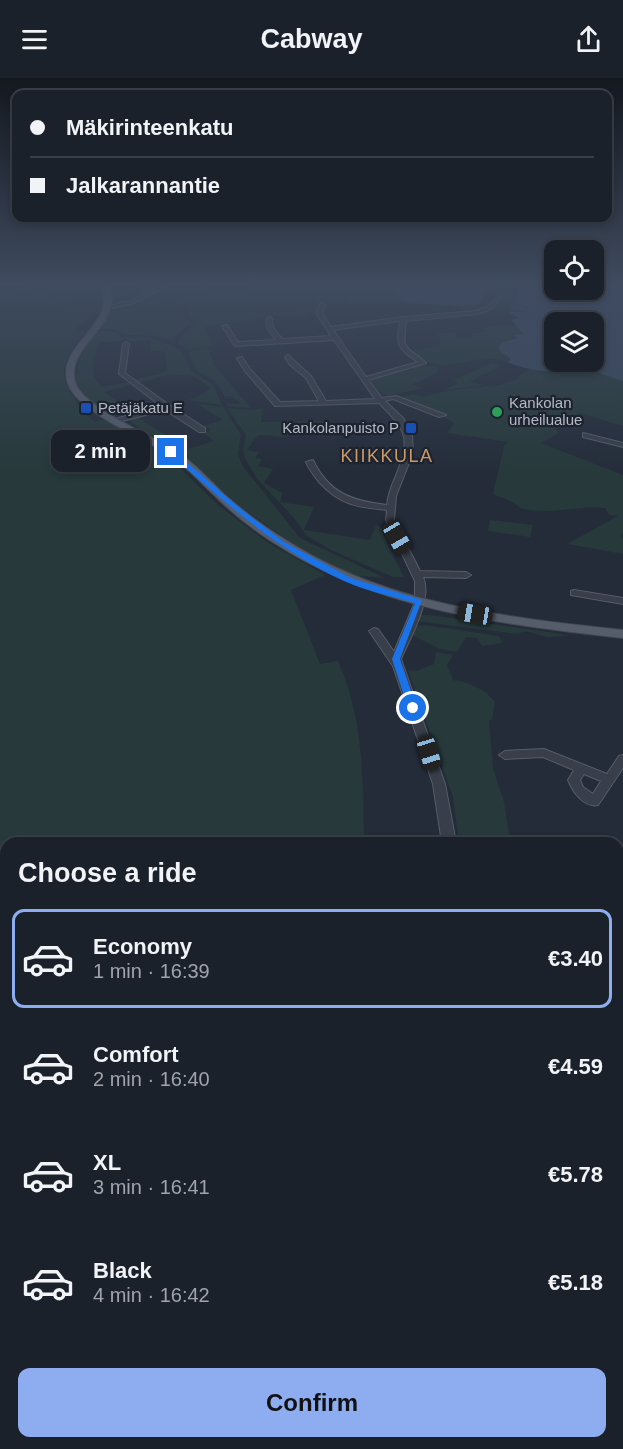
<!DOCTYPE html>
<meta charset="utf-8">
<style>
:root{--surface:#1b212b;--page:#282e37;--text:#f1f3f6;--muted:#a0a3a9;--line:#393e47;--accent:#8eadf0}
body{margin:0;font-family:Helvetica,sans-serif;background:var(--page);color:var(--text);height:100vh;display:flex;flex-direction:column;font-size:22px;white-space:nowrap}
*{box-sizing:border-box;margin:0}
p{font-size:20px;color:var(--muted)}
.icon{flex:none;width:33px;height:33px;fill:none;stroke:currentColor;stroke-width:2;stroke-linecap:round;stroke-linejoin:round}
.map{position:relative;flex:1;overflow:hidden}
.sheet{position:absolute;left:0px;top:759px;width:624px;height:612px;display:flex;flex-direction:column;background:var(--surface);border-radius:18px 18px 0 0;box-shadow:0 3px 9px #0003,0 0 0 2px var(--line)}
.sheet>*{flex:none}
.hud{position:absolute;left:12px;top:12px;width:600px;height:132px;border-radius:12px;box-shadow:0 3px 9px #0003,0 0 0 2px var(--line);display:grid;align-content:center;height:132px;padding:0 18px;background:var(--surface)}
.fabs{position:absolute;left:544px;top:162px;display:grid;gap:12px}
.fabs a{display:grid;place-items:center;width:60px;height:60px;border-radius:12px;background:var(--surface);box-shadow:0 3px 9px #0003,0 0 0 2px var(--line);font-size:30px}
.end{position:absolute;width:27px;height:27px;margin:-14px;border:8px solid #1a73e8;background:#fff;box-shadow:0 0 0 3px #fff}
.from{border-radius:50%}
.bubble{position:absolute;height:42px;border-radius:12px;background:var(--surface);box-shadow:0 3px 9px #0003,0 0 0 2px var(--line);font-size:20px;font-weight:700;line-height:42px;text-align:center}
.car{position:absolute;width:18px;height:36px;margin:-18px -9px;border-radius:8px;box-shadow:0 0 4px 2px #0007;background:linear-gradient(#222 24%,#8ab4d8 0 40%,#222 0 76%,#8ab4d8 0 86%,#222 0)}
.hud b{display:flex;align-items:center;gap:21px;height:57px;font-size:22px}
.hud b+b{border-top:2px solid var(--line)}
.hud i{width:15px;height:15px;background:var(--text)}
ul{padding:0;list-style:none}
li{display:flex;align-items:center;gap:18px;height:99px;margin:0 12px 9px;padding:0 6px;border:3px solid transparent;border-radius:12px}
li div{flex:1}
li b{display:block;font-size:22px}
li em{font-style:normal;font-weight:700}
li.active{border-color:var(--accent)}
li>.icon{width:54px;height:54px;stroke-width:1.5}
h2{padding:0 18px;font-size:27px;line-height:72px}
.cta{display:flex;gap:12px;margin-top:auto;padding:12px 18px}
.cta a{flex:1;height:69px;border-radius:12px;background:var(--accent);color:#111;font-size:24px;font-weight:700;line-height:69px;text-align:center}
header{display:flex;justify-content:space-between;align-items:center;height:78px;padding:0 18px;background:var(--surface);font-size:27px;font-weight:700}
.map>svg:first-child{display:block}
.green{fill:#27393b;fill-rule:evenodd}
.water{fill:#3a4961;fill-rule:evenodd}
.lines{fill:none;stroke-linecap:round;stroke-linejoin:round}
.minor-casing{stroke:#565c68;stroke-width:2}
.major-casing{stroke:#414753;stroke-width:2}
.minor{fill:#383e4a;fill-rule:evenodd}
.major{fill:#565d6a;fill-rule:evenodd}
.route{fill:#1a73e8}
.transit-dot{fill:#1a4fb4;stroke:#1d232f;stroke-width:2}
.leisure-dot{fill:#2e9e5b;stroke:#1d232f;stroke-width:2}
.labels{text-anchor:middle;stroke-width:4.5;stroke-linejoin:round;paint-order:stroke}
.far-poi-label{font-size:15px;fill:#b3b9c5;stroke:#1d232f;text-anchor:start}
.far-quarter-label{font-size:18px;letter-spacing:1.5px;fill:#cc9968;stroke:#1d232f}
</style>
<header><svg class="icon" aria-label="menu" viewBox="0 0 24 24"><path d="M4 6h16M4 12h16M4 18h16"/></svg>Cabway<svg class="icon" aria-label="share" viewBox="0 0 24 24"><path d="M12 15V3M7 8l5-5 5 5M5 13v7h14v-7"/></svg></header>
<div class="map">
<svg width="623" height="1371" viewBox="0 0 623 1371">
<rect width="100%" height="100%" fill="#242c39"/>
<path class="green" d="M109,204L130,205L131,209L126,210L133,213L150,212L120,226H113L111,224L114,221Z
M196,204H369L388,210L381,211L384,215L391,214L400,220C383,223 315,229 306,237L266,239L205,249L213,268L187,272L179,266V260L195,245L184,232L208,212L207,208ZM315,220L314,225H321L322,221L345,220L352,226L313,231L298,230L294,225Z
M492,204H505L517,210V220L536,235L494,229L504,218L484,216Z
M193,205L203,209L204,212L180,233L191,245L175,259V264L156,258L125,257L116,251H97L107,236L116,229L126,228L143,221L172,226L192,218L190,215L193,213L173,209Z
M0,207L17,208V214L47,215L48,222L70,220L72,231L98,228L89,240L74,252L86,253C66,280 54,293 76,323C81,331 88,339 95,344L106,341L169,379L217,426L267,464L325,497L291,512L320,586L338,583C364,641 363,703 364,765H6V904L0,905Z
M498,247L516,248L523,256L503,264L498,268L511,282L507,284C480,274 454,294 427,284C421,282 416,276 411,273L441,267L438,255L455,254L457,260H471L472,256L485,253L481,250Z
M93,253C105,253 119,251 123,263L99,264C94,282 86,296 103,309L127,304L131,307L104,314L131,334C67,326 66,305 93,253Z
M126,259L152,260L180,271L191,293L213,307L222,327L189,322L205,315L210,309L193,298L172,296L138,305L133,302L162,295L167,292L165,273H150L151,263H127Z
M208,269L214,287L251,330L227,328V325L238,326L240,324L230,318L225,319L215,303L196,292L189,274Z
M492,285L501,288L470,303L484,307L444,312L458,305L454,302Z
M422,287L440,289L437,291L439,294L411,307L423,310L388,318L374,310L369,301Z
M533,290L547,295L590,294L595,291L623,303V348L580,335L553,349L559,355L541,365L623,397V455L620,457L623,462V476L567,466L618,438L609,437L605,430C577,427 549,438 521,430C517,429 515,425 510,423C504,419 499,420 493,416L504,368L509,364L447,355L455,345L436,336L439,333L400,319L413,316L424,319L445,313L488,308L494,309L520,300L518,298Z
M198,326L223,329L241,357L238,376L242,387L300,460L385,500L359,498L335,491L293,466L241,429L176,372L130,344L137,339L188,371L214,363L204,355L210,353L209,350L201,349L223,342Z
M276,328L262,331L261,344L325,343L323,346L309,344L306,348L295,347L285,359L258,357L247,372L259,374L255,380L262,381L258,388L273,391L264,405L282,415L280,424L314,429L304,452L370,462L376,447L381,449L388,468L404,499H393L331,472L307,458L294,440L257,401L245,380L243,372L246,357L227,330L251,332Z
M490,442L533,447L530,459L488,453Z
M420,537H430L569,557C562,558 555,559 548,559C537,558 529,550 518,556L416,543Z
M425,547L499,558L502,565L482,568L477,560L466,559L457,574L440,571L412,557L417,548Z
M436,574L453,577L447,587L453,602C469,604 485,611 495,624L492,641L489,643L493,690L504,724L510,761L508,765H459L453,719L408,592L417,593L434,586Z
M6,919V1365H23L19,1371H0V920Z
M618,1274L623,1275V1371H41L45,1365H618Z"/>
<path class="water" d="M369,204H492L479,226L465,228L406,225L388,210Z
M505,204H555V212H594V204H623V303L599,295L595,291L591,294C561,295 534,295 507,284L511,281L501,274L498,269L503,264L517,260L514,257L523,256L512,242L519,240L510,235L511,233L531,235L511,231L512,223L517,219V210ZM555,244H594V284H555Z"/>
<g class="lines">
<g class="minor-casing">
<path id="minor" d="M167,204H175L134,225L107,231L104,229L130,223Z
M499,216L502,218L491,231L478,236L406,243C402,275 405,266 426,285L368,302L382,320L396,318L446,337L439,339L393,321L385,323L403,340L412,357L413,375L396,418L394,442L420,493L466,494L471,497L466,500L423,499C433,521 410,560 401,581L445,706L456,765H442L433,706L393,588L369,553L374,550L378,551L394,574L415,524V503L386,442L387,432C357,429 340,427 319,404C314,397 309,392 306,384L313,382C329,416 353,423 387,427C388,417 391,409 395,400C411,361 408,354 379,325L275,328L245,293L237,280L242,279L250,291L280,324L319,323L306,300L289,286L285,279L288,277L311,298L326,323L375,321L334,262L236,268L234,267L222,248L227,247L238,264L276,262L267,250L266,241L269,239L272,241L273,250L282,261L331,258L316,235L320,226L325,227L322,235L331,249L403,239L475,233L487,229ZM400,243C396,269 397,269 418,284L366,299L333,252Z
M126,264L129,266L125,295L169,327L205,350V354H199L165,332L115,345V341L161,328L119,296L123,266Z
M583,355L623,365V369L583,359Z
M574,512L623,520V526L571,517V513Z
M544,671L607,696L619,678L623,677V690L598,727C584,730 573,714 568,702L574,692L543,679L505,681L499,677L505,673ZM584,696L601,703L593,716L583,709L580,702Z
M618,925L623,927V941L618,939Z
M19,1365H42L39,1371H16Z"/>
</g>
<g class="major-casing">
<path id="major" d="M100,204H107C109,210 112,216 112,222C111,253 64,272 76,306C84,329 152,358 173,371C192,383 208,400 224,416C241,431 259,445 278,457C381,526 502,539 623,552V560C501,546 377,533 271,463C251,450 232,435 215,418C199,403 185,387 167,376C143,360 77,333 68,306C56,272 103,253 104,222C105,216 102,210 100,204Z"/>
</g>
<use href="#minor" class="minor"/>
<use href="#major" class="major"/>
</g>
<linearGradient id="sky" x2="0" y2="1"><stop stop-color="#14181f"/><stop offset="0.52" stop-color="#3f4b5f"/><stop offset="1" stop-color="#3f4b5f" stop-opacity="0"/></linearGradient>
<rect width="623" height="396" fill="url(#sky)"/>
<path class="route" d="M169,372H173L237,428L284,464L351,500L422,522L400,581L417,630L416,632L408,630L392,581L415,525C392,518 366,513 344,503C277,472 223,423 169,375Z"/>
<g class="transit-dot">
<rect x="80" y="324" width="12" height="12" rx="3"/>
<rect x="405" y="344" width="12" height="12" rx="3"/>
</g>
<circle class="leisure-dot" cx="497" cy="334" r="6"/>
<g class="labels">
<g class="far-poi-label">
<text x="509" y="330">Kankolan<tspan x="509" dy="17">urheilualue</tspan></text>
<text x="98" y="335">Petäjäkatu E</text>
<text x="399" y="355" text-anchor="end">Kankolanpuisto P</text>
</g>
<g class="far-quarter-label">
<text x="387" y="384">KIIKKULA</text>
</g>
</g>
</svg>
<div class="fabs">
<a><svg class="icon" aria-label="locate" viewBox="0 0 24 24"><circle cx="12" cy="12" r="6"/><path d="M12 2v4M12 18v4M2 12h4M18 12h4"/></svg></a>
<a><svg class="icon" aria-label="layers" viewBox="0 0 24 24"><path d="M12 4l9 5-9 5-9-5zM3 14l9 5 9-5"/></svg></a>
</div>
<i class="end from" style="left:413px;top:630px"></i>
<i class="end" style="left:171px;top:374px"></i>
<div class="bubble" style="left:51px;top:352px;width:99px">2 min</div>
<i class="car" style="left:397px;top:459px;rotate:150deg"></i>
<i class="car" style="left:475px;top:536px;rotate:280deg"></i>
<i class="car" style="left:429px;top:675px;rotate:163deg"></i>
<div class="hud">
<b><i class="from"></i>Mäkirinteenkatu</b>
<b><i></i>Jalkarannantie</b>
</div>
<section class="sheet">
<h2>Choose a ride</h2>
<ul>
<li class="active"><svg class="icon" aria-label="car" viewBox="0 0 24 24"><path d="M5 17H2v-5l4-1 3-4h7l3 4 3 1v5h-3M9 17h6M6 11h13"/><circle cx="7" cy="17" r="2"/><circle cx="17" cy="17" r="2"/></svg><div><b>Economy</b><p>1 min · 16:39</p></div><em>€3.40</em></li>
<li><svg class="icon" aria-label="car" viewBox="0 0 24 24"><path d="M5 17H2v-5l4-1 3-4h7l3 4 3 1v5h-3M9 17h6M6 11h13"/><circle cx="7" cy="17" r="2"/><circle cx="17" cy="17" r="2"/></svg><div><b>Comfort</b><p>2 min · 16:40</p></div><em>€4.59</em></li>
<li><svg class="icon" aria-label="car" viewBox="0 0 24 24"><path d="M5 17H2v-5l4-1 3-4h7l3 4 3 1v5h-3M9 17h6M6 11h13"/><circle cx="7" cy="17" r="2"/><circle cx="17" cy="17" r="2"/></svg><div><b>XL</b><p>3 min · 16:41</p></div><em>€5.78</em></li>
<li><svg class="icon" aria-label="car" viewBox="0 0 24 24"><path d="M5 17H2v-5l4-1 3-4h7l3 4 3 1v5h-3M9 17h6M6 11h13"/><circle cx="7" cy="17" r="2"/><circle cx="17" cy="17" r="2"/></svg><div><b>Black</b><p>4 min · 16:42</p></div><em>€5.18</em></li>
</ul>
<div class="cta"><a>Confirm</a></div>
</section>
</div>
